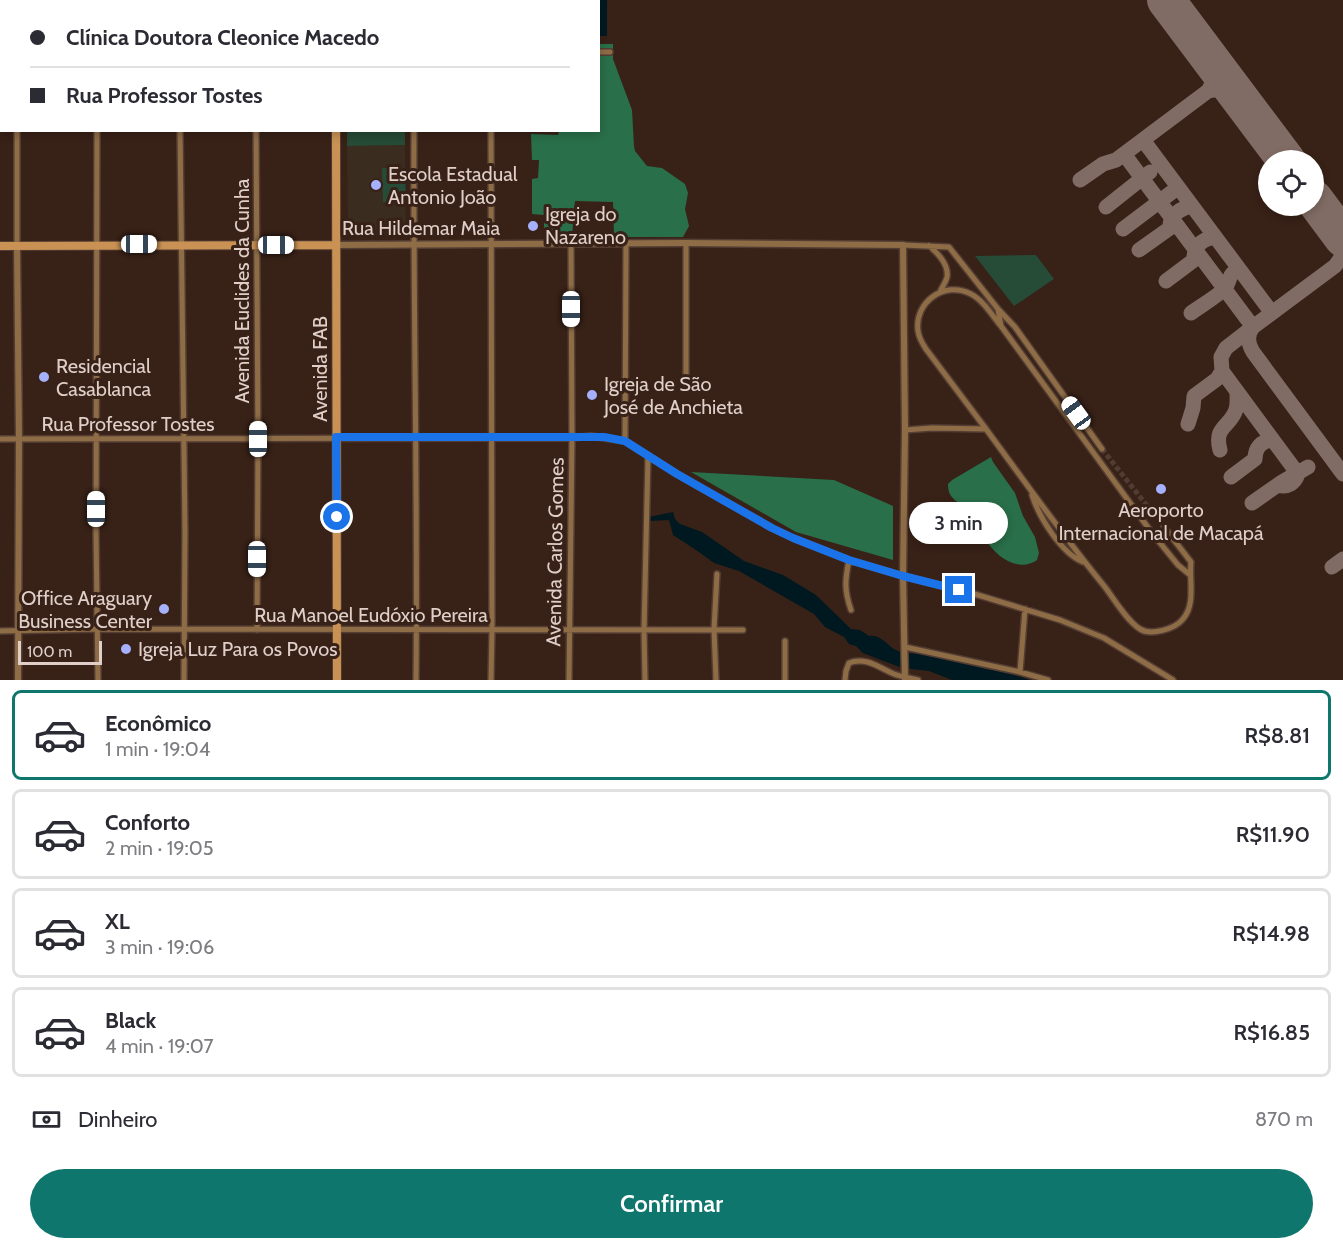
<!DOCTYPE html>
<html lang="pt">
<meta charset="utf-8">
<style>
:root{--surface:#fff;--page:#f7f7f7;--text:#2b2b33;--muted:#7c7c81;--line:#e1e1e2;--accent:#0f766e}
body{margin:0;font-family:Cabin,sans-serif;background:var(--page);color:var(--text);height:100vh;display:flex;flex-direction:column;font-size:22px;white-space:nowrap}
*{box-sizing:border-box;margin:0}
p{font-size:20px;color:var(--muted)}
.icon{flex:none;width:33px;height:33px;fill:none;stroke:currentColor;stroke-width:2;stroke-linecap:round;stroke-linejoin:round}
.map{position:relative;height:680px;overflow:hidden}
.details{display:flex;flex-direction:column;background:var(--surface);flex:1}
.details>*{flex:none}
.top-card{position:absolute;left:0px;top:0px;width:600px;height:132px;box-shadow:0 3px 9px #0003;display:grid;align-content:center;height:132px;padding:0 30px;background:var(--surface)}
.controls{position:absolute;left:1258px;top:150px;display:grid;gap:12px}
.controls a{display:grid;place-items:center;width:66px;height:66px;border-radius:50%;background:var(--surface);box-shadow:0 3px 9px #0003;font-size:30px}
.scale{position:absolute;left:18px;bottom:15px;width:84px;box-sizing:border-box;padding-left:6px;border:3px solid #dfcfc8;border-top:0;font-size:16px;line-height:21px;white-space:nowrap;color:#dfcfc8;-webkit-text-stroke:4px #382117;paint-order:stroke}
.end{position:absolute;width:27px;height:27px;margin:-14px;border:8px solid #1a73e8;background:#fff;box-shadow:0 0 0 3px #fff}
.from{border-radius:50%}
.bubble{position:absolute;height:42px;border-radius:21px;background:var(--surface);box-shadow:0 3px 9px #0003;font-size:20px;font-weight:600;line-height:42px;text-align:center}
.car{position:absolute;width:18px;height:36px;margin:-18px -9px;border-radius:8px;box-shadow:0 0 4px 2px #0007;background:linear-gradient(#fff 24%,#345 0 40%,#fff 0 76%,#345 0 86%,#fff 0)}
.top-card b{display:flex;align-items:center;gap:21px;height:57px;font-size:22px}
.top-card b+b{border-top:2px solid var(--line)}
.top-card i{width:15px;height:15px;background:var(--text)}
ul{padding:10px 0 0;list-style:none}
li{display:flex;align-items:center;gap:18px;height:90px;margin:0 12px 9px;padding:0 18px;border:3px solid var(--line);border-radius:9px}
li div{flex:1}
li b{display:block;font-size:22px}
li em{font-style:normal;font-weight:600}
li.active{border-color:var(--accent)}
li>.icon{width:54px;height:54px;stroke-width:1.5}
.pay{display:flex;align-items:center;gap:15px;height:66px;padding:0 30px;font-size:22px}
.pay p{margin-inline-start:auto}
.cta{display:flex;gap:12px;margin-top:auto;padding:12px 30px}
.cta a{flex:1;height:69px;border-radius:36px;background:var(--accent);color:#fff;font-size:24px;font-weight:600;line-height:69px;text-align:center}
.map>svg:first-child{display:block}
.education{fill:#3a2c1f}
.green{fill:#264b36}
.forest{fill:#296f49}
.water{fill:#001921}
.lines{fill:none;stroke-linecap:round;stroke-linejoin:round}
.taxiway{stroke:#806c64;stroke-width:15}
.runway{stroke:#806c64;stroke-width:38}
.minor-tunnel{stroke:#513b32;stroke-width:5;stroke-dasharray:5 2.5;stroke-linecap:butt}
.minor-casing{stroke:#533d33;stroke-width:8}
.tertiary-casing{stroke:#533d33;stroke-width:9}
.secondary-casing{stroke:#533d33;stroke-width:10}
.minor{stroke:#8e6c46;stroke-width:5}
.tertiary{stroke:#8e6c46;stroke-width:6}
.secondary{stroke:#c99254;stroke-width:8}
.route{stroke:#1a73e8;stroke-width:8}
.poi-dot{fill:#a5b1fc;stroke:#382117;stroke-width:2}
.labels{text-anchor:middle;stroke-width:6;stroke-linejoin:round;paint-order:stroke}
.poi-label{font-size:20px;fill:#dfcfc8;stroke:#382117;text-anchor:start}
.street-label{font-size:20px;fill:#dfcfc8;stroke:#382117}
</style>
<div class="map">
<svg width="1343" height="680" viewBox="0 0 1343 680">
<rect width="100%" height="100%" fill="#382117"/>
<path class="education" d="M405,145L406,235L348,236L347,146Z"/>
<path class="green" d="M347,131H405V145L347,146Z
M405,168L406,202H383L382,168Z
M1036,255L1054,279L1014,306L975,256Z"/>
<path class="forest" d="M599,44H613V59L632,110L634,146L635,151L647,166L662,168L685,184L688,193L685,209L689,226L683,237H614L613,202L575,201L572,236L544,237V215L532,214V179L538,178L539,160H532L531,134L558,135L559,131L598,130Z
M991,457L993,462L1015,493L1023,516L1035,537L1039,553L1037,560C1019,573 996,557 986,540C982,534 981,525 976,519C973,515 968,509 963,506C954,499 948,497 948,484L952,480Z
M691,472L834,480L893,506V560L796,532Z"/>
<path class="water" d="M545,0H607V36H599L598,2H545Z
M673,512L675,519L680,524L702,532L744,561L783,575L816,595L851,629L860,630L869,636C883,634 888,649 901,652C911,655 921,652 930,654C950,658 970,664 990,670H999L1030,680H952L929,671L902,668L863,653L856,646L849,644L844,637L825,627L814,614L739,571L714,563L696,550L673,535L669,520L649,521V517Z"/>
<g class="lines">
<path class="taxiway" d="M1208,91C1220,89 1228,88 1238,96
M1143,140L1272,313
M1124,154L1253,327
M1080,180L1103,164L1116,160L1208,91C1215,80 1216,72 1210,60
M1106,207L1150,172
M1123,229L1176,189L1177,186
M1340,234L1343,249
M1139,250L1170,228C1169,215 1181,208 1192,206
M1343,251L1340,259L1335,266L1253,327C1247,334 1248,344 1253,352L1343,474
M1166,281L1194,260C1193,247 1202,239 1215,237
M1191,313C1199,307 1221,294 1226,287C1231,279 1228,272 1240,271
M1253,327L1226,348L1221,357L1222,371L1298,474C1295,483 1288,488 1278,485
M1188,424L1193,408L1194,396L1217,379L1222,371
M1220,450C1214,427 1228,428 1235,412C1238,406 1237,399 1237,393
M1231,477L1255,459C1255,448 1261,441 1272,440
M1252,503L1282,482L1308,467
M1332,567L1343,559"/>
<path class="runway" d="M1166,0L1286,160
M1314,199L1343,238"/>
<path class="minor-tunnel" d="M1102,449L1164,527"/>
<g class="minor-casing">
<path id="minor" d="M180,0V2
M255,0V2
M491,0V2
M17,2V0
M97,2V0
M414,2V0
M598,52H610
M17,130V246
M97,130L96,533L98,680
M180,130L185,531L184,680
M256,130L258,439L257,630
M414,130C413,314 418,497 416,680
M491,130L492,630L491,680
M686,243V378
M903,245L949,247L998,309L1015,327L1102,449
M929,246C938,253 949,265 947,277C946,282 942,287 940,292
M998,309L1001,326L1152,533L1178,565L1189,574
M986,429L926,349C922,343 919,338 918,331C914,302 945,280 971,294C983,300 992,315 1000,325
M905,430L932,428L986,429C1025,482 1063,536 1105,587C1114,599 1127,621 1140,629C1151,636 1175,629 1183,619C1196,604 1189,580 1191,562L1164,527
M0,439L572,438L591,436L625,441L677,474L772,528L793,538L849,560L903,576L978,595L1060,620L1104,638L1173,680
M625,441L626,244
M1032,495C1039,517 1061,553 1083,562
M849,560C845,580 844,590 851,610
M0,631L97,629L743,630
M905,647L1020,672L1048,680
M1020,672L1025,609
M569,680L572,438L571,244
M645,680L644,631L648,456
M716,680L714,629L717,574
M785,680V641
M845,680L846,671L849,663C865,656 880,668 894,674C902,677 910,678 918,680"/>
</g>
<g class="tertiary-casing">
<path id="tertiary" d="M336,245L686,243L903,245L905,430L903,576L905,680
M17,246L19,439L18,680"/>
</g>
<g class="secondary-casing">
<path id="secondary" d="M336,2V0
M0,52H2
M336,130L337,680
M0,246L336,245"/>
</g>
<use href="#minor" class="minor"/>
<use href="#tertiary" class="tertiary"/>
<use href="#secondary" class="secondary"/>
</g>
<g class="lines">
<path class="route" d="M337,517L336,437H604L625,441L677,474L772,528L793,538L849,560L903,576L959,590"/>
</g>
<g class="poi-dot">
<circle cx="376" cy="185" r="6"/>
<circle cx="533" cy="226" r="6"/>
<circle cx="44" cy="377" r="6"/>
<circle cx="592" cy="395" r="6"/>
<circle cx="1161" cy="489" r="6"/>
<circle cx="164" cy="609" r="6"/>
<circle cx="126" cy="649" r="6"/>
</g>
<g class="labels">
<g class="poi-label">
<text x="388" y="181">Escola Estadual<tspan x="388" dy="23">Antonio João</tspan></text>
<text x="545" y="221">Igreja do<tspan x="545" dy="23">Nazareno</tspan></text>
<text x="56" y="373">Residencial<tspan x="56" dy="23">Casablanca</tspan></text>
<text x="604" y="391">Igreja de São<tspan x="604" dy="23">José de Anchieta</tspan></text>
<text x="1161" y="517" text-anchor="middle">Aeroporto<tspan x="1161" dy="23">Internacional de Macapá</tspan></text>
<text x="152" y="605" text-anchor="end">Office Araguary<tspan x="152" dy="23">Business Center</tspan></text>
<text x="138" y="656">Igreja Luz Para os Povos</text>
</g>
<g class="street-label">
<text x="421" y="235">Rua Hildemar Maia</text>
<text transform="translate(242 291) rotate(-90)" y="7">Avenida Euclides da Cunha</text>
<text transform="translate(320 369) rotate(-90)" y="7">Avenida FAB</text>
<text x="128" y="431">Rua Professor Tostes</text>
<text transform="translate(555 552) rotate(-89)" y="7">Avenida Carlos Gomes</text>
<text x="371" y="622">Rua Manoel Eudóxio Pereira</text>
</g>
</g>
</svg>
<div class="controls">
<a><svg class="icon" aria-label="locate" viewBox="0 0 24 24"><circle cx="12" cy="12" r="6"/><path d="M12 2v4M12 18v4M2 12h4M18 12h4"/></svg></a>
</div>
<div class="scale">100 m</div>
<i class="end from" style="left:337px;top:517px"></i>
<i class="end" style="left:959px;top:590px"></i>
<div class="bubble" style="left:909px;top:502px;width:99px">3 min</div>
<i class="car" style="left:139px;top:244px;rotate:90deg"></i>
<i class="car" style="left:276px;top:245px;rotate:90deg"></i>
<i class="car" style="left:571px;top:309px;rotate:180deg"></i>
<i class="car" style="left:1076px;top:413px;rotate:324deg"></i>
<i class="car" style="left:258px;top:439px;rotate:0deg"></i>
<i class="car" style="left:96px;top:509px;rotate:0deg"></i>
<i class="car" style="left:257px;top:559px;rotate:180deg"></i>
<div class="top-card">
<b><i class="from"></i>Clínica Doutora Cleonice Macedo</b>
<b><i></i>Rua Professor Tostes</b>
</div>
</div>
<section class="details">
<ul>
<li class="active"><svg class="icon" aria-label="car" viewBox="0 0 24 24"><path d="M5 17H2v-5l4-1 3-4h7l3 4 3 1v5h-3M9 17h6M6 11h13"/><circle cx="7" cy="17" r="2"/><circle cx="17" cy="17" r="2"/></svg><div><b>Econômico</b><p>1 min · 19:04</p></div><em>R$8.81</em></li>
<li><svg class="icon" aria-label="car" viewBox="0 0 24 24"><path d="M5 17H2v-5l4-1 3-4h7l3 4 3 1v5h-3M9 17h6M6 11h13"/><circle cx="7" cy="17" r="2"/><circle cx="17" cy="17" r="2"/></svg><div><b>Conforto</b><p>2 min · 19:05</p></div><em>R$11.90</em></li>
<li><svg class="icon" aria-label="car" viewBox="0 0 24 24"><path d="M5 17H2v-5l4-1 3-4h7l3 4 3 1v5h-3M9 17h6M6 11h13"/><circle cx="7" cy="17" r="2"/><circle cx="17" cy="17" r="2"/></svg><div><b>XL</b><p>3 min · 19:06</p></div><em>R$14.98</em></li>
<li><svg class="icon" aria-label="car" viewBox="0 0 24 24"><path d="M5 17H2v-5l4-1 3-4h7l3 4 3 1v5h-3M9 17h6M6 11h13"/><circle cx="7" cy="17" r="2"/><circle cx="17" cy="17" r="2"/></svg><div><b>Black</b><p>4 min · 19:07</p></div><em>R$16.85</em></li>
</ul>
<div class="pay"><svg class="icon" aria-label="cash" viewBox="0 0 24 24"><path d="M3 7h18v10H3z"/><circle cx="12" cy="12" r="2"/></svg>Dinheiro<p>870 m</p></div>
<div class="cta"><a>Confirmar</a></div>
</section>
